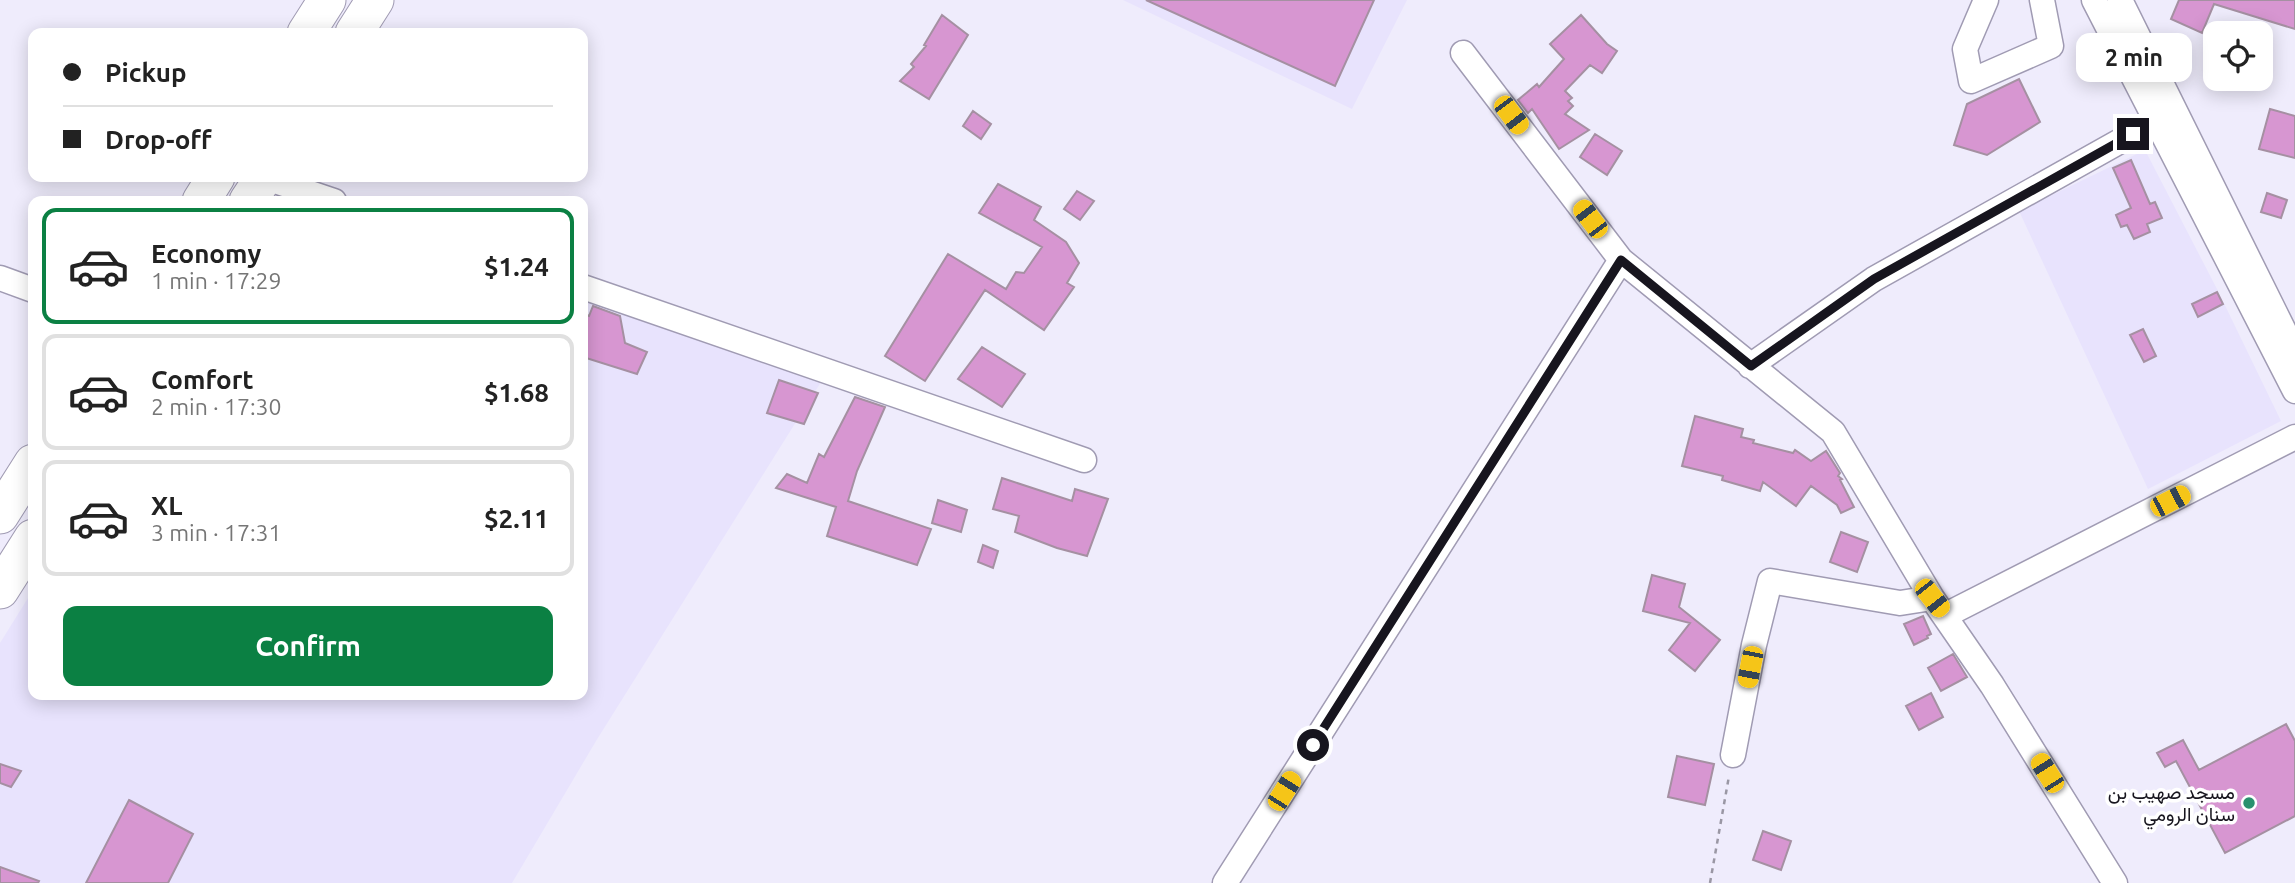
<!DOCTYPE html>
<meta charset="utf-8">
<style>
:root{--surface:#fff;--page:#f6f6f6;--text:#222;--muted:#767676;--line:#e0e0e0;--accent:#0b8043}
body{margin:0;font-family:Ubuntu,Vazirmatn,sans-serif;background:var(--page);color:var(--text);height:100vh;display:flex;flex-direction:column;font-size:26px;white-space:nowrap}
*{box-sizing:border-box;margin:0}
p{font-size:23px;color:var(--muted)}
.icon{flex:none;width:38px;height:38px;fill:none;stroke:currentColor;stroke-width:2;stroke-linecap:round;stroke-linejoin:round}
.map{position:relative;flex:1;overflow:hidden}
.details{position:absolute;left:28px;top:196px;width:560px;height:504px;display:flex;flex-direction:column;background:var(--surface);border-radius:14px;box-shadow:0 4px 18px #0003}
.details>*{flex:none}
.guide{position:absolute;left:28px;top:28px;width:560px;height:154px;border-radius:14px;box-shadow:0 4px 18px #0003;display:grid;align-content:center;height:154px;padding:0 35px;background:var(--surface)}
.fabs{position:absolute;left:2203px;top:21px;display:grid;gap:14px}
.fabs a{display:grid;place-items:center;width:70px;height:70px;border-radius:14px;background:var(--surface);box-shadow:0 4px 18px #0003;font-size:35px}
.end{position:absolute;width:32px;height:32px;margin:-16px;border:9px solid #17151e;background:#fff;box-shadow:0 0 0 4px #fff}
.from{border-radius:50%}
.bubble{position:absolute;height:49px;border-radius:14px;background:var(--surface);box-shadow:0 4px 18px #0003;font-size:23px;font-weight:700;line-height:49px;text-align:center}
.car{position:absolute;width:21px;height:42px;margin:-21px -10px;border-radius:9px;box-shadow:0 0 5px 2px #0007;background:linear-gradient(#f5c518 24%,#345 0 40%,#f5c518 0 76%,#345 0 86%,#f5c518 0)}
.guide b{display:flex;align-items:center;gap:24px;height:66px;font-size:26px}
.guide b+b{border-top:2px solid var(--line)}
.guide i{width:18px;height:18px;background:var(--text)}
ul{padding:12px 0 0;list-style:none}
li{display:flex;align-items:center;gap:21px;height:116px;margin:0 14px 10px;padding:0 21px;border:4px solid var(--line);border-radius:14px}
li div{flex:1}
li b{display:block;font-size:26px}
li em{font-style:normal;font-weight:700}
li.active{border-color:var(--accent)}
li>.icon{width:63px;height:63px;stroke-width:1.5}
.cta{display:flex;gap:14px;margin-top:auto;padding:14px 35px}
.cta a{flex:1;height:80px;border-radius:14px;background:var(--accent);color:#fff;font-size:28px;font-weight:700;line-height:80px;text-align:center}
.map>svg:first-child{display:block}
.built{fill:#e8e3fd}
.building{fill:#d796d1;stroke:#a590a2;stroke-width:2}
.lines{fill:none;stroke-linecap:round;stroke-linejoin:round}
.minor-casing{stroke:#a09bb3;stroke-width:27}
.highway-casing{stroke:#a09bb3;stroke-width:39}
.path{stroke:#9a97a4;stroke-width:2.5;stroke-dasharray:5 5;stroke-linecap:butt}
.minor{stroke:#fff;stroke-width:24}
.highway{stroke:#fff;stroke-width:37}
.route{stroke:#17151e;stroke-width:9}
.poi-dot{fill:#29916e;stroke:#fff;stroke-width:2.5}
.labels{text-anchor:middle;stroke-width:7;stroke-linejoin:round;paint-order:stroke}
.poi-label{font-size:19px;fill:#17151e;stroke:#fff;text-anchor:end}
</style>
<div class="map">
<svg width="2295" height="883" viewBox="0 0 2295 883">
<rect width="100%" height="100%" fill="#efecfc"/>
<path class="built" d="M1123,0H1407L1352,109Z
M2145,150L2218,291L2281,421L2148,489L2019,211Z
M583,299L821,382L596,741L512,883H0V643L33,590V695H583Z"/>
<path class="building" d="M1146,0H1374L1335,86Z
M2179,0H2295V29L2214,4L2202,33L2171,19Z
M942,15L968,35L929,99L900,81L914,67L911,64L926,46L924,45Z
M1581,15L1607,44L1617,51L1602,73L1590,65L1565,91L1572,98L1568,101L1573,106L1565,114L1589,130L1559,149L1532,109L1528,113L1518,100L1537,84L1539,87L1564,59L1550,44Z
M2019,79L2040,122L1987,155L1954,145L1967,104Z
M2270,109L2295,116V158L2259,149Z
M973,111L991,124L981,139L963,126Z
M1595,134L1622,151L1607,175L1580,157Z
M2131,160L2150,204L2155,202L2162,218L2147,224L2150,232L2134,239L2127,225L2121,227L2116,215L2131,208L2113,168Z
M998,184L1041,207L1034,220L1066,242L1079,263L1067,283L1074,287L1044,330L985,290L925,381L885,356L948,254L1006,289L1016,272L1024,273L1042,247L979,213Z
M1077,191L1094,201L1080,220L1064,209Z
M2267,193L2287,200L2281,218L2261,212Z
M2217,292L2223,304L2198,317L2192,304Z
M593,306L620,316L625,343L647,352L637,374L583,357V314L589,316Z
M2143,329L2156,356L2144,362L2130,335Z
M982,347L1025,374L1002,407L958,379Z
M779,380L818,393L804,424L767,413Z
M855,397L885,407L857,471L848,501L931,529L917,565L827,536L836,507L776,488L787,474L807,483L819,454L824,457Z
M1695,416L1743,429L1741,437L1754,440L1753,443L1793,453L1795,450L1811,461L1826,451L1840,473L1838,476L1842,479L1840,480L1854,507L1841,513L1837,505L1811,486L1796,506L1763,482L1760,491L1722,480L1723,476L1682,466Z
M1002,478L1072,501L1075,489L1108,499L1087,556L1057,548L1015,532L1019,516L993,509Z
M938,500L967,510L961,532L932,523Z
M1841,532L1868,542L1857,572L1830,562Z
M983,545L998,551L993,568L978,562Z
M1652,575L1685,584L1679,607L1720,640L1695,671L1669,650L1690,623L1643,611Z
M1923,616L1931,634L1927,636L1928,638L1914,645L1904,624Z
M1953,654L1967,677L1941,691L1928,668Z
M1931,693L1943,717L1919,730L1906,706Z
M2286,724L2295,741V816L2225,853L2176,761L2165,767L2157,753L2183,740L2199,770Z
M1677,756L1714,764L1705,805L1668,797Z
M0,764L21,771L11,787L0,783Z
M129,800L193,834L168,883H86Z
M1763,831L1791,841L1781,870L1753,860Z
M0,867L39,881L38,883H0Z"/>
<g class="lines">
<g class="minor-casing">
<path id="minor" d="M1986,0L1965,49L1971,81L2051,46L2042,0
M2094,0L2295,391
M2120,0L2295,353
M1463,53L1621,260L1833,432L1932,598L1992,685L2115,883
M263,177L334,201
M0,278L33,290
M583,287L1084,460
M1750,366L1874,279L2156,121
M1946,615L2295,437
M1733,755L1754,645L1770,581L1900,603L1932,598
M1225,883L1621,260"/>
</g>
<g class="highway-casing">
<path id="highway" d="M306,33L327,0
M354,33L375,0
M201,201L216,177
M248,201L264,177
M0,515L33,463
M0,590L33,538"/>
</g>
<path class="path" d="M1710,883L1729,776"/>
<use href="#minor" class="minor"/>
<use href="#highway" class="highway"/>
</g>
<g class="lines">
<path class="route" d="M1313,745L1621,260L1751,366L1874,279L2133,134"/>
</g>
<circle class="poi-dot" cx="2249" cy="803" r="7"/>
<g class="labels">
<g class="poi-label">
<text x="2235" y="799">مسجد صهيب بن<tspan x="2235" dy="22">سنان الرومي</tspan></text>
</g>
</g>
</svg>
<div class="fabs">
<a><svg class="icon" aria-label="locate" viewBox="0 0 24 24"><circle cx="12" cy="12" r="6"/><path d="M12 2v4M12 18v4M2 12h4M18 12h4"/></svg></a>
</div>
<i class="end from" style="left:1313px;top:745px"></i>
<i class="end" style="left:2133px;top:134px"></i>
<div class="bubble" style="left:2076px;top:33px;width:116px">2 min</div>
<i class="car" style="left:1511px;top:115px;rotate:143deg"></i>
<i class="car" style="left:1590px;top:219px;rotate:323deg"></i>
<i class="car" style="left:2170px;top:501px;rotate:63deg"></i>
<i class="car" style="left:1932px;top:598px;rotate:142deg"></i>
<i class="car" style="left:1750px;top:667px;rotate:191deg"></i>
<i class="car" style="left:2047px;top:773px;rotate:328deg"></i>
<i class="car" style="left:1284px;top:791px;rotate:32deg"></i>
<div class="guide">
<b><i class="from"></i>Pickup</b>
<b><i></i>Drop-off</b>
</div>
<section class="details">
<ul>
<li class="active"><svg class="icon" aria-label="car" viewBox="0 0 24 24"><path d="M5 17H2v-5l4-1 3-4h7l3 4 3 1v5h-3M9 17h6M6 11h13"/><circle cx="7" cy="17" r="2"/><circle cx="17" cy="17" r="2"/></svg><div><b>Economy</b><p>1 min · 17:29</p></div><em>$1.24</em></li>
<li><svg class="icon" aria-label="car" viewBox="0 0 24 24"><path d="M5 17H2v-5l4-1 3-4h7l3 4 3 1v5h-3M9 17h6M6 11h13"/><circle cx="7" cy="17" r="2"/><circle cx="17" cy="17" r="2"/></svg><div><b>Comfort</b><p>2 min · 17:30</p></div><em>$1.68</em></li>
<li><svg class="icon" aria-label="car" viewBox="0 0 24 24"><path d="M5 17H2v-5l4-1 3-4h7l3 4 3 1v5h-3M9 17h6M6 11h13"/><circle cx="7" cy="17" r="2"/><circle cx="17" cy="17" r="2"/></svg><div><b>XL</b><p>3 min · 17:31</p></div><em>$2.11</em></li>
</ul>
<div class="cta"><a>Confirm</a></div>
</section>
</div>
